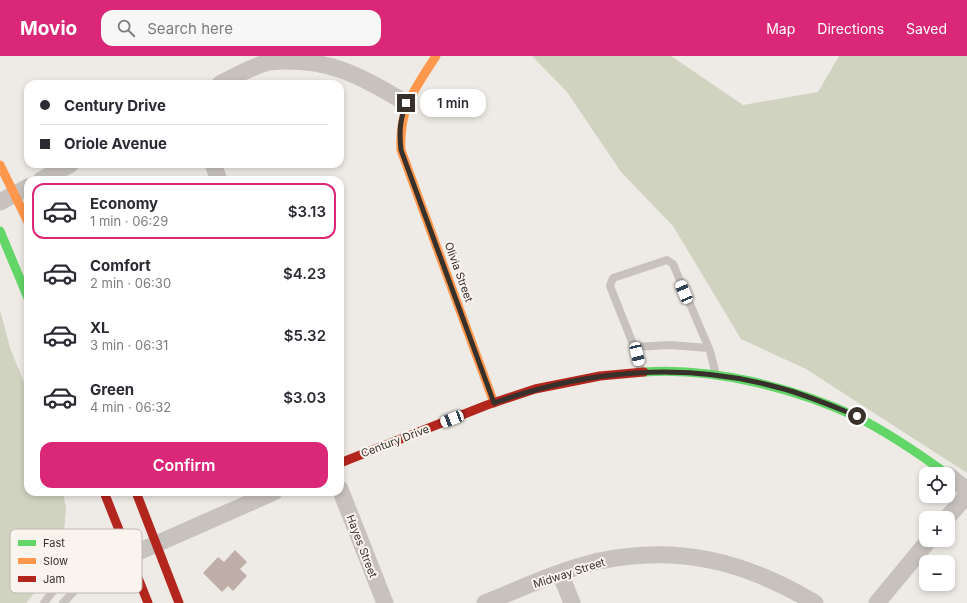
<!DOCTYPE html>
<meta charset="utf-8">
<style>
:root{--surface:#fff;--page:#f7f7f7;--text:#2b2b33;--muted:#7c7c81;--line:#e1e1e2;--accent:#db2777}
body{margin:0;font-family:Inter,sans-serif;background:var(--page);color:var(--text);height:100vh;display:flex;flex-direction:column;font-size:15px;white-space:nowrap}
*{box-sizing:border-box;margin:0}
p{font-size:13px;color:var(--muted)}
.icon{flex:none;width:22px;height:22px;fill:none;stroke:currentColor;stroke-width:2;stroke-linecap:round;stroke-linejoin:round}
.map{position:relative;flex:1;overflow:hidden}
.drawer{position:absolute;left:24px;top:120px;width:320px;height:320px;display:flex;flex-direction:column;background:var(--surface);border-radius:12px;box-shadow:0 2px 6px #0003}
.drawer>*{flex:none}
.guide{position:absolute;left:24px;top:24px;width:320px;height:88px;border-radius:12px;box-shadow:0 2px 6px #0003;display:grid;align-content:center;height:88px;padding:0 16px;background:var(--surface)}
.fabs{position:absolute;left:919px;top:411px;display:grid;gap:8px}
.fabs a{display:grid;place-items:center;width:36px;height:36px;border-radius:8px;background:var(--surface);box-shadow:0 2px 6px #0003;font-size:20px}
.end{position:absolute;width:18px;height:18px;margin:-9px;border:5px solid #38302b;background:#fff;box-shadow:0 0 0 2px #fff}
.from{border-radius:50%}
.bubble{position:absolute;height:28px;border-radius:12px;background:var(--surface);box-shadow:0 2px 6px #0003;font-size:13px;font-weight:600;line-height:28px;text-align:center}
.car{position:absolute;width:12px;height:24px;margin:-12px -6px;border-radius:5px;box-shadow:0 0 3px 1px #0007;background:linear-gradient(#fff 24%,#345 0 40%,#fff 0 76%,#345 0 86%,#fff 0)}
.guide b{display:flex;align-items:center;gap:14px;height:38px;font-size:15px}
.guide b+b{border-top:1px solid var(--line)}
.guide i{width:10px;height:10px;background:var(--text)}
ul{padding:7px 0 0;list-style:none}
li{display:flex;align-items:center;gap:12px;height:56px;margin:0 8px 6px;padding:0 8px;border:2px solid transparent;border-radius:12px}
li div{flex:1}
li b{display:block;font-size:15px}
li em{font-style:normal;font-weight:600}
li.active{border-color:var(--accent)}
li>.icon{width:36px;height:36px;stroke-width:1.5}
.primary-button{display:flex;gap:8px;margin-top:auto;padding:8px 16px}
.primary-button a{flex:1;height:46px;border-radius:12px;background:var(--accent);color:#fff;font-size:16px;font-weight:600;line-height:46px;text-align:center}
header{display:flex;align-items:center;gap:24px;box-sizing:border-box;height:56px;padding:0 20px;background:var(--accent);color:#fff}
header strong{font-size:19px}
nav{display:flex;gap:22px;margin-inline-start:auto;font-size:14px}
.search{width:280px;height:36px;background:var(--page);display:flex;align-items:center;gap:10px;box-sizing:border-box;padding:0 14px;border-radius:12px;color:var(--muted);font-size:15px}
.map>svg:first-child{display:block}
.green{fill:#cfd3c0}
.building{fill:#c0afa8}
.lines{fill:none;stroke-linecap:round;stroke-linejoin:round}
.lane{stroke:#c7c2be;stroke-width:8}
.street{stroke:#c7c2be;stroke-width:17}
.fast{stroke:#63d668;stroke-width:9}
.slow{stroke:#ff974d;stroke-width:9}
.jam{stroke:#b3261e;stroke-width:9}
.route{stroke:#38302b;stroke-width:5}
.labels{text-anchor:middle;stroke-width:4;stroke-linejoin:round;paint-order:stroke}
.street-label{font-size:11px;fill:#38302b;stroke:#f9f4ed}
.key{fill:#f9f4ed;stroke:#bfb9b3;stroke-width:1}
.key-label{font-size:11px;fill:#38302b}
</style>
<header>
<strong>Movio</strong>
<div class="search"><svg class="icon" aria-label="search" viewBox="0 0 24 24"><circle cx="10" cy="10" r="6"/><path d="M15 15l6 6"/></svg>Search here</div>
<nav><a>Map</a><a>Directions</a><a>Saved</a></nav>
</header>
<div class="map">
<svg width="967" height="547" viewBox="0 0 967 547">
<rect width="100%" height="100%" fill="#eeeae5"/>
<path class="green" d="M532,0H671L743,49L818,36L839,0H967V417L806,313L741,283L673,170L621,116L567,36Z
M0,254L10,292L28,336V436H63L66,452L63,489L41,529L26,547H0Z"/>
<path class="building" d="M235,494L247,506L240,513L247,520L233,535L228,530L222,536L203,517L218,501L224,506Z"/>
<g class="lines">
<path class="lane" d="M634,291L670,289L708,292
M641,316L637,298L610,230L613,222L667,204L673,208L710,295L716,319
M44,547C64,518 92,500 121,480
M63,547L80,529L100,512L129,500"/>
<path class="street" d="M220,28C235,20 251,11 268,6C325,0 360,19 406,47
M213,108L219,124
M41,124L71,108
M0,146L28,131
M948,419L967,434
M340,433L385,547
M947,462L967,439
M129,500L274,436
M560,517L572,547
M485,547C522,532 560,514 599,505C679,488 746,506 815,547
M877,547L929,484"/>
<path class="fast" d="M0,175L28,242
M644,316C713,311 795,332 857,361C889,377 918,397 947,418"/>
<path class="slow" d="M436,0C414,34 399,52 401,94L494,347
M0,109L28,166"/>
<path class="jam" d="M340,407L487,349L535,333L600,320L644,316
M104,436L148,547
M136,436L179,547"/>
</g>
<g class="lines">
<path class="route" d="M406,47C400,65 399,75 401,94L494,347C586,314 685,305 780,332C807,339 832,350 857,360"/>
</g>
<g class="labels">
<g class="street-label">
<text transform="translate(459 216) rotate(70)" y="4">Olivia Street</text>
<text transform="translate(395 385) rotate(-21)" y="4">Century Drive</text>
<text transform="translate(362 490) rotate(69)" y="4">Hayes Street</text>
<text transform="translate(569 517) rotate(-18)" y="4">Midway Street</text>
</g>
</g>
<rect x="10" y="473" width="132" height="64" rx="6" class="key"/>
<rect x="18" y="484" width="18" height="6" fill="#63d668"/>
<rect x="18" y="502" width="18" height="6" fill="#ff974d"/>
<rect x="18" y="520" width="18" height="6" fill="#b3261e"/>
<g class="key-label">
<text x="43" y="491">Fast</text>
<text x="43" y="509">Slow</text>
<text x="43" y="527">Jam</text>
</g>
</svg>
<div class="fabs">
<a><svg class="icon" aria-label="locate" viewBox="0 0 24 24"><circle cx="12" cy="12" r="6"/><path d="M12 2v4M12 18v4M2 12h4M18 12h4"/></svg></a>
<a>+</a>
<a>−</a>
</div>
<i class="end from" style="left:857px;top:360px"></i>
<i class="end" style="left:406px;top:47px"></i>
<div class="bubble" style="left:420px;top:33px;width:66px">1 min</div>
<i class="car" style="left:684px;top:236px;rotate:337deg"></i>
<i class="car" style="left:637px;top:298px;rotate:167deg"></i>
<i class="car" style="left:452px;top:363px;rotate:249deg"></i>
<div class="guide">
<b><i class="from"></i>Century Drive</b>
<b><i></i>Oriole Avenue</b>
</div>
<section class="drawer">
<ul>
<li class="active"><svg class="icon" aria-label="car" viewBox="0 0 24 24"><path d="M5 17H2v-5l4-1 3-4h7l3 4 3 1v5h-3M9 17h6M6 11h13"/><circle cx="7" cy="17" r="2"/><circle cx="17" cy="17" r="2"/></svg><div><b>Economy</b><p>1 min · 06:29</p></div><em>$3.13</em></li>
<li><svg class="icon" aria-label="car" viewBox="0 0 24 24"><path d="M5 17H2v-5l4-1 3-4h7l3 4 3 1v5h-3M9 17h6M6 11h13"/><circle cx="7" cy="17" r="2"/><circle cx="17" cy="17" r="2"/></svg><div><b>Comfort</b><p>2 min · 06:30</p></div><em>$4.23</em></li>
<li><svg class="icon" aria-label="car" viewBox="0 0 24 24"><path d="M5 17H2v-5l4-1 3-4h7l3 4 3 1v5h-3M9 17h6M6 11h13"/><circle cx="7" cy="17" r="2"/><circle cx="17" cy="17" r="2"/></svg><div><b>XL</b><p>3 min · 06:31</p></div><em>$5.32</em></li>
<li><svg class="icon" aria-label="car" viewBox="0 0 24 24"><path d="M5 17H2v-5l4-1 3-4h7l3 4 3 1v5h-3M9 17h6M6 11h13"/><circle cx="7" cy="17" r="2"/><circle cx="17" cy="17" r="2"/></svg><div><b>Green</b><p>4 min · 06:32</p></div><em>$3.03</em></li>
</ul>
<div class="primary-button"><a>Confirm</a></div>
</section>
</div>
